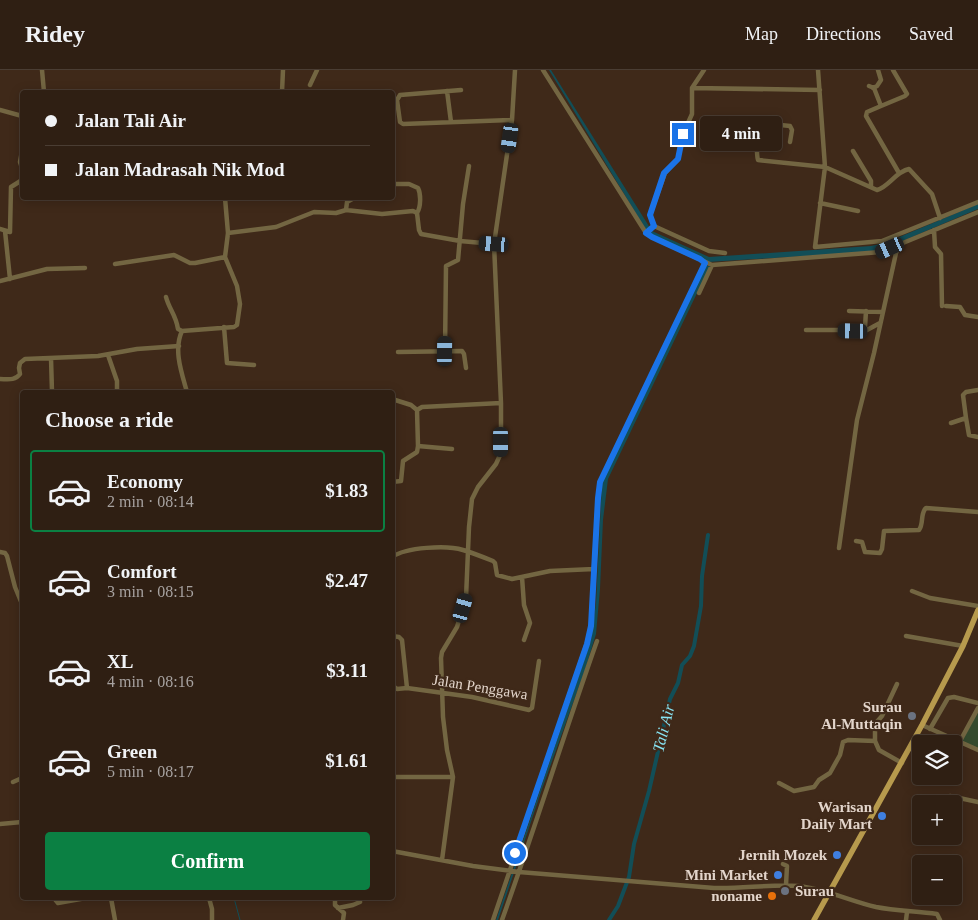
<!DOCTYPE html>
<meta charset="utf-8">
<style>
:root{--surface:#2f1f13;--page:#3b2c21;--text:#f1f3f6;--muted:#a7a2a0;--line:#4a3d33;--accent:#0b8043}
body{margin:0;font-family:"Times New Roman",serif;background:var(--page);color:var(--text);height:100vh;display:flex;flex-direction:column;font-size:19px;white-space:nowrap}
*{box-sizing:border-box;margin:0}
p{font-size:16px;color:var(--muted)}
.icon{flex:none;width:28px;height:28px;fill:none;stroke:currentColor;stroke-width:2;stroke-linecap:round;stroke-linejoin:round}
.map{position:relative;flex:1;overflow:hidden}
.side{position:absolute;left:20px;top:320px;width:375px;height:510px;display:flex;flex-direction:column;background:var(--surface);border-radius:5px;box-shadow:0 2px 12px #0003,0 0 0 1px var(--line)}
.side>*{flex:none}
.hud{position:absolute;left:20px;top:20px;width:375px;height:110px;border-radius:5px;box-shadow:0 2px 12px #0003,0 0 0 1px var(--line);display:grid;align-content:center;height:110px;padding:0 25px;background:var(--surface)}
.buttons{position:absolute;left:912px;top:665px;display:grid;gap:10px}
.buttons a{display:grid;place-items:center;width:50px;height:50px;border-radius:5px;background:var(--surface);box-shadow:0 2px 12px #0003,0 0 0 1px var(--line);font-size:25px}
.end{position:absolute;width:22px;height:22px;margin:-11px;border:6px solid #1a73e8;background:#fff;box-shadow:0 0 0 2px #fff}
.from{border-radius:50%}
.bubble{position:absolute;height:35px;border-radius:5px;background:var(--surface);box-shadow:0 2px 12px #0003,0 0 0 1px var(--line);font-size:16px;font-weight:800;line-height:35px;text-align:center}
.car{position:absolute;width:15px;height:30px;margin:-15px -8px;border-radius:6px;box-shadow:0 0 4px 1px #0007;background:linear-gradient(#222 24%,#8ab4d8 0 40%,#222 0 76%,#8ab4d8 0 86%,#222 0)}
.hud b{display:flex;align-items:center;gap:18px;height:48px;font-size:19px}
.hud b+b{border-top:1px solid var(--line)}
.hud i{width:12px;height:12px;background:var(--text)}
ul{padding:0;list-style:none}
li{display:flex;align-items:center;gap:15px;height:82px;margin:0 10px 8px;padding:0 15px;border:2px solid transparent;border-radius:5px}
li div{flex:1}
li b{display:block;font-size:19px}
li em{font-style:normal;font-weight:800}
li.on{border-color:var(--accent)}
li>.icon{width:45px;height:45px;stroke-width:1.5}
h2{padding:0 25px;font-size:22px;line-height:60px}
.cta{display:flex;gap:10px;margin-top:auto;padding:10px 25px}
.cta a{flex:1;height:58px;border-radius:5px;background:var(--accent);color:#fff;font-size:20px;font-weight:800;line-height:58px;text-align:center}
header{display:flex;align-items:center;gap:30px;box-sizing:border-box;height:70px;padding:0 25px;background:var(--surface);border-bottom:1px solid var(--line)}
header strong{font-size:24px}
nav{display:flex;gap:28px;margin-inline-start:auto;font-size:18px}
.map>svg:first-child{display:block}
.green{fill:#34492d}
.water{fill:#124e57}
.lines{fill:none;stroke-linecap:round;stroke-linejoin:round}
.stream{stroke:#124e57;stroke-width:1}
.canal{stroke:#124e57;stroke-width:4}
.minor{stroke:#736642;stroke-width:4.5}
.major{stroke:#b79a4d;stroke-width:5.5}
.route{stroke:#1a73e8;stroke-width:6}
.worship-dot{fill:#6b7280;stroke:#3f2919;stroke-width:2}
.shop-dot{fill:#3f7fe0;stroke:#3f2919;stroke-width:2}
.food-dot{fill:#e8710a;stroke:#3f2919;stroke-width:2}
.labels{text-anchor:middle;stroke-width:4.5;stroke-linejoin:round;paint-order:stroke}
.street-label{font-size:15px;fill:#e3d5cb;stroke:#3f2919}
.poi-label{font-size:15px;font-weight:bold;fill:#e3d5cb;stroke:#3f2919;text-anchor:end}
.water-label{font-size:16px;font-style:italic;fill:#88e4f3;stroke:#3f2919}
</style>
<header>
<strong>Ridey</strong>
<nav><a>Map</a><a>Directions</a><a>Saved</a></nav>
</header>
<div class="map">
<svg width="978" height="850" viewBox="0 0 978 850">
<rect width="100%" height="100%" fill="#3f2919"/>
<path class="green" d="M978,638V680L959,673Z"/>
<path class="water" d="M549,0H551L652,161L709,187L871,176L885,173L978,134V139L886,178L872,182L708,192L649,165Z
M706,196H710L608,409L603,450L600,519L596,564L585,600L542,719L498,850H496L591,570L596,533L602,412Z"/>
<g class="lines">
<path class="stream" d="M234,828L240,850"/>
<path class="canal" d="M609,850L618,836L629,807L634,774L649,721L670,629L678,613L682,595L690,586L694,576L701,536L702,506L708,465"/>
<path class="minor" d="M42,0L44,22
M543,0L646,163L652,167L712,195L881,182L978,142
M818,0L825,97L815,177L882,171L978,132
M310,15L317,0
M869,16L874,18L881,36L867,42L866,46L899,103
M692,18L820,20
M873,18L877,16L881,10L878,0
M461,20L400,25L397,30L400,52L403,54L512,50
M447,21L451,52
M282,22L283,0
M881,36L905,26L907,24L893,0
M0,40L22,46
M790,72L792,60L790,56L761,53L757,55C757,62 756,85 758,90L825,97L877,120C890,116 895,102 909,99L932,124L940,148
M22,81L20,92L22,98
M853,81L871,111V117
M393,114H409L418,118C421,124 421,137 417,143
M820,133L858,141
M346,140L347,132L354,128
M654,156L650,145L665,103L678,89L683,64L692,44V18L704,0
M654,156L709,181L725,183
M0,159L10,162L11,117L22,110
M934,160L935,177L941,184L942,236
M5,161L10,209
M228,163L276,157L314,142L336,143L346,140L382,144L413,141L417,143L419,160L421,164L460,171L494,174
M115,194L174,185L190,193H195L225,187
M0,211L47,199L85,198
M699,223L712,195
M166,227C169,239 176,245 178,259L182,261
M946,236L960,237L965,245L978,247
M849,241L883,242
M224,257L227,293L254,295
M806,260H867L880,253
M182,261L234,257L237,255L240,234L237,216L225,187L228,163L225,128
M182,261C173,280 182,304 187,322
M853,261L854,258L865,257L866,241
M445,281L446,196L458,190L463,134L469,96
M398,282L462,281L464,284L466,298
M108,285L117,311V322
M51,288L52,322
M0,309C7,309 15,311 20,304L19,298L20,293L25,289L98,286L137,279L179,276
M392,329L411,335L417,340
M966,348L963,325L966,322L978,320
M951,353L966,348L969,365L978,367
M452,379L418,376L417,340L422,337L501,333
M392,412L401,411L403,391L417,382L418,376
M856,471L862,472L865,482L880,483L882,479L884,461L919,460C924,454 920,443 926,438L978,442
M839,478L857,350L874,283L896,183L900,174
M0,482L5,483L7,486L15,517L22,534
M392,487C406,477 447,475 463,480C473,483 483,487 493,491L495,493L497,505L512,509L550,501L594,499L591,556L587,573L493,850
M594,499L598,428L600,412L705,193
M522,507L524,535L530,553L524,570
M912,521L930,528L978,536
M392,566L399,567L402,570L407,618
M906,566L963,576
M392,612L393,616L397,619L407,618L472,627L529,640L532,638L539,591
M897,614L882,646L875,654V671L879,680L902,693
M922,655L978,680
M930,659L948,628L954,627L978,633
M959,673L978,638
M392,707H453
M13,712L22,708
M779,713L794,721L814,717L819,710L830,703L840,685L843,672L848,670L875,671
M950,726L978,732
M0,754L22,752
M392,781L473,796L519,802L714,818C742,819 770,814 798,816C826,819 850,831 876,837C896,841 917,841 937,844L940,850
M442,790L453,707L447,680L443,647L441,588L442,582L457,557L466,528L469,457L472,429L478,417L496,394L501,383V333L494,174L512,50L515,0
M783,794L787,796L786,815
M54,828L58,833L86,828
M111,828L115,850
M209,828L212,839V850
M335,828V835L344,843L343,850
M338,838L353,835L360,832
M502,850C535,758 564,664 597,571
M906,850L907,842"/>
<path class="major" d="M814,850L922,655L963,576L978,540"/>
</g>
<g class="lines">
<path class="route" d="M515,783L587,574L591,556L598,428L600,412L705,193L700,189L652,167L646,163L654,156L650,145L664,103L678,89L683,64"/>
</g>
<g class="worship-dot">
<circle cx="912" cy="646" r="5"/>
<circle cx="785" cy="821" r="5"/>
</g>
<g class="shop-dot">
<circle cx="882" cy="746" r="5"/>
<circle cx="837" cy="785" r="5"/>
<circle cx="778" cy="805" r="5"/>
</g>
<circle class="food-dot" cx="772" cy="826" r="5"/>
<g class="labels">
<g class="street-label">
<text transform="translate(480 617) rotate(9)" y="5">Jalan Penggawa</text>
</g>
<g class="poi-label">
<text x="902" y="642">Surau<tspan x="902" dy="17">Al-Muttaqin</tspan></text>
<text x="872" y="742">Warisan<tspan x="872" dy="17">Daily Mart</tspan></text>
<text x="827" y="790">Jernih Mozek</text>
<text x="768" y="810">Mini Market</text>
<text x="795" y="826" text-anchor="start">Surau</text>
<text x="762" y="831">noname</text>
</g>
<g class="water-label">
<text transform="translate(663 658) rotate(-76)" y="6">Tali Air</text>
</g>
</g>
</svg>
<div class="buttons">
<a><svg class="icon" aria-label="layers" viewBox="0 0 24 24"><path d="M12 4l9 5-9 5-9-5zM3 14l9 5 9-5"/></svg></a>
<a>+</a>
<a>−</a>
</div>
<i class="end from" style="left:515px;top:783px"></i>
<i class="end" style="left:683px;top:64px"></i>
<div class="bubble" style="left:700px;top:46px;width:82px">4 min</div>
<i class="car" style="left:510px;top:68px;rotate:188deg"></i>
<i class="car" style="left:494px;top:174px;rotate:274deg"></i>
<i class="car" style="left:890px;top:178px;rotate:246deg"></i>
<i class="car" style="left:853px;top:261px;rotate:271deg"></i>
<i class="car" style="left:445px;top:281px;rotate:1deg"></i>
<i class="car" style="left:501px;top:372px;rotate:180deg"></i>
<i class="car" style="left:463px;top:538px;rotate:16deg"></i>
<div class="hud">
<b><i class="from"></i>Jalan Tali Air</b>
<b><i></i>Jalan Madrasah Nik Mod</b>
</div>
<section class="side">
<h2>Choose a ride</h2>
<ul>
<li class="on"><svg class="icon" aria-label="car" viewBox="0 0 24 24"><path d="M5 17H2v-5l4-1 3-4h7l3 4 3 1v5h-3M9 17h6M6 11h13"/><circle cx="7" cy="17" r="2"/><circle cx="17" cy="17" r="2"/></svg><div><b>Economy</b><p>2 min · 08:14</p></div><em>$1.83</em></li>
<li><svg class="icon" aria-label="car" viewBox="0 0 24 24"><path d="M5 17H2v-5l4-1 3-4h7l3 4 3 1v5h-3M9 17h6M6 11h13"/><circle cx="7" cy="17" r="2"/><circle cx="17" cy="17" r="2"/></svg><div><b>Comfort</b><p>3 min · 08:15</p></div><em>$2.47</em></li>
<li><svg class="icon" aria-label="car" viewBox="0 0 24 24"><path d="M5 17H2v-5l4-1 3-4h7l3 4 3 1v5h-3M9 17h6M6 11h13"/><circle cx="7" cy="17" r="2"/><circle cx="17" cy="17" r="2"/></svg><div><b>XL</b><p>4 min · 08:16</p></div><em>$3.11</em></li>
<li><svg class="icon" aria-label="car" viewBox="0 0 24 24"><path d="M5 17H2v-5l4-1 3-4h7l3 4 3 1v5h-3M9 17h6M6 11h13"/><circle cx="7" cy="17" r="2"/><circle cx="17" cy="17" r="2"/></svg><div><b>Green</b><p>5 min · 08:17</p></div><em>$1.61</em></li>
</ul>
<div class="cta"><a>Confirm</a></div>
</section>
</div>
